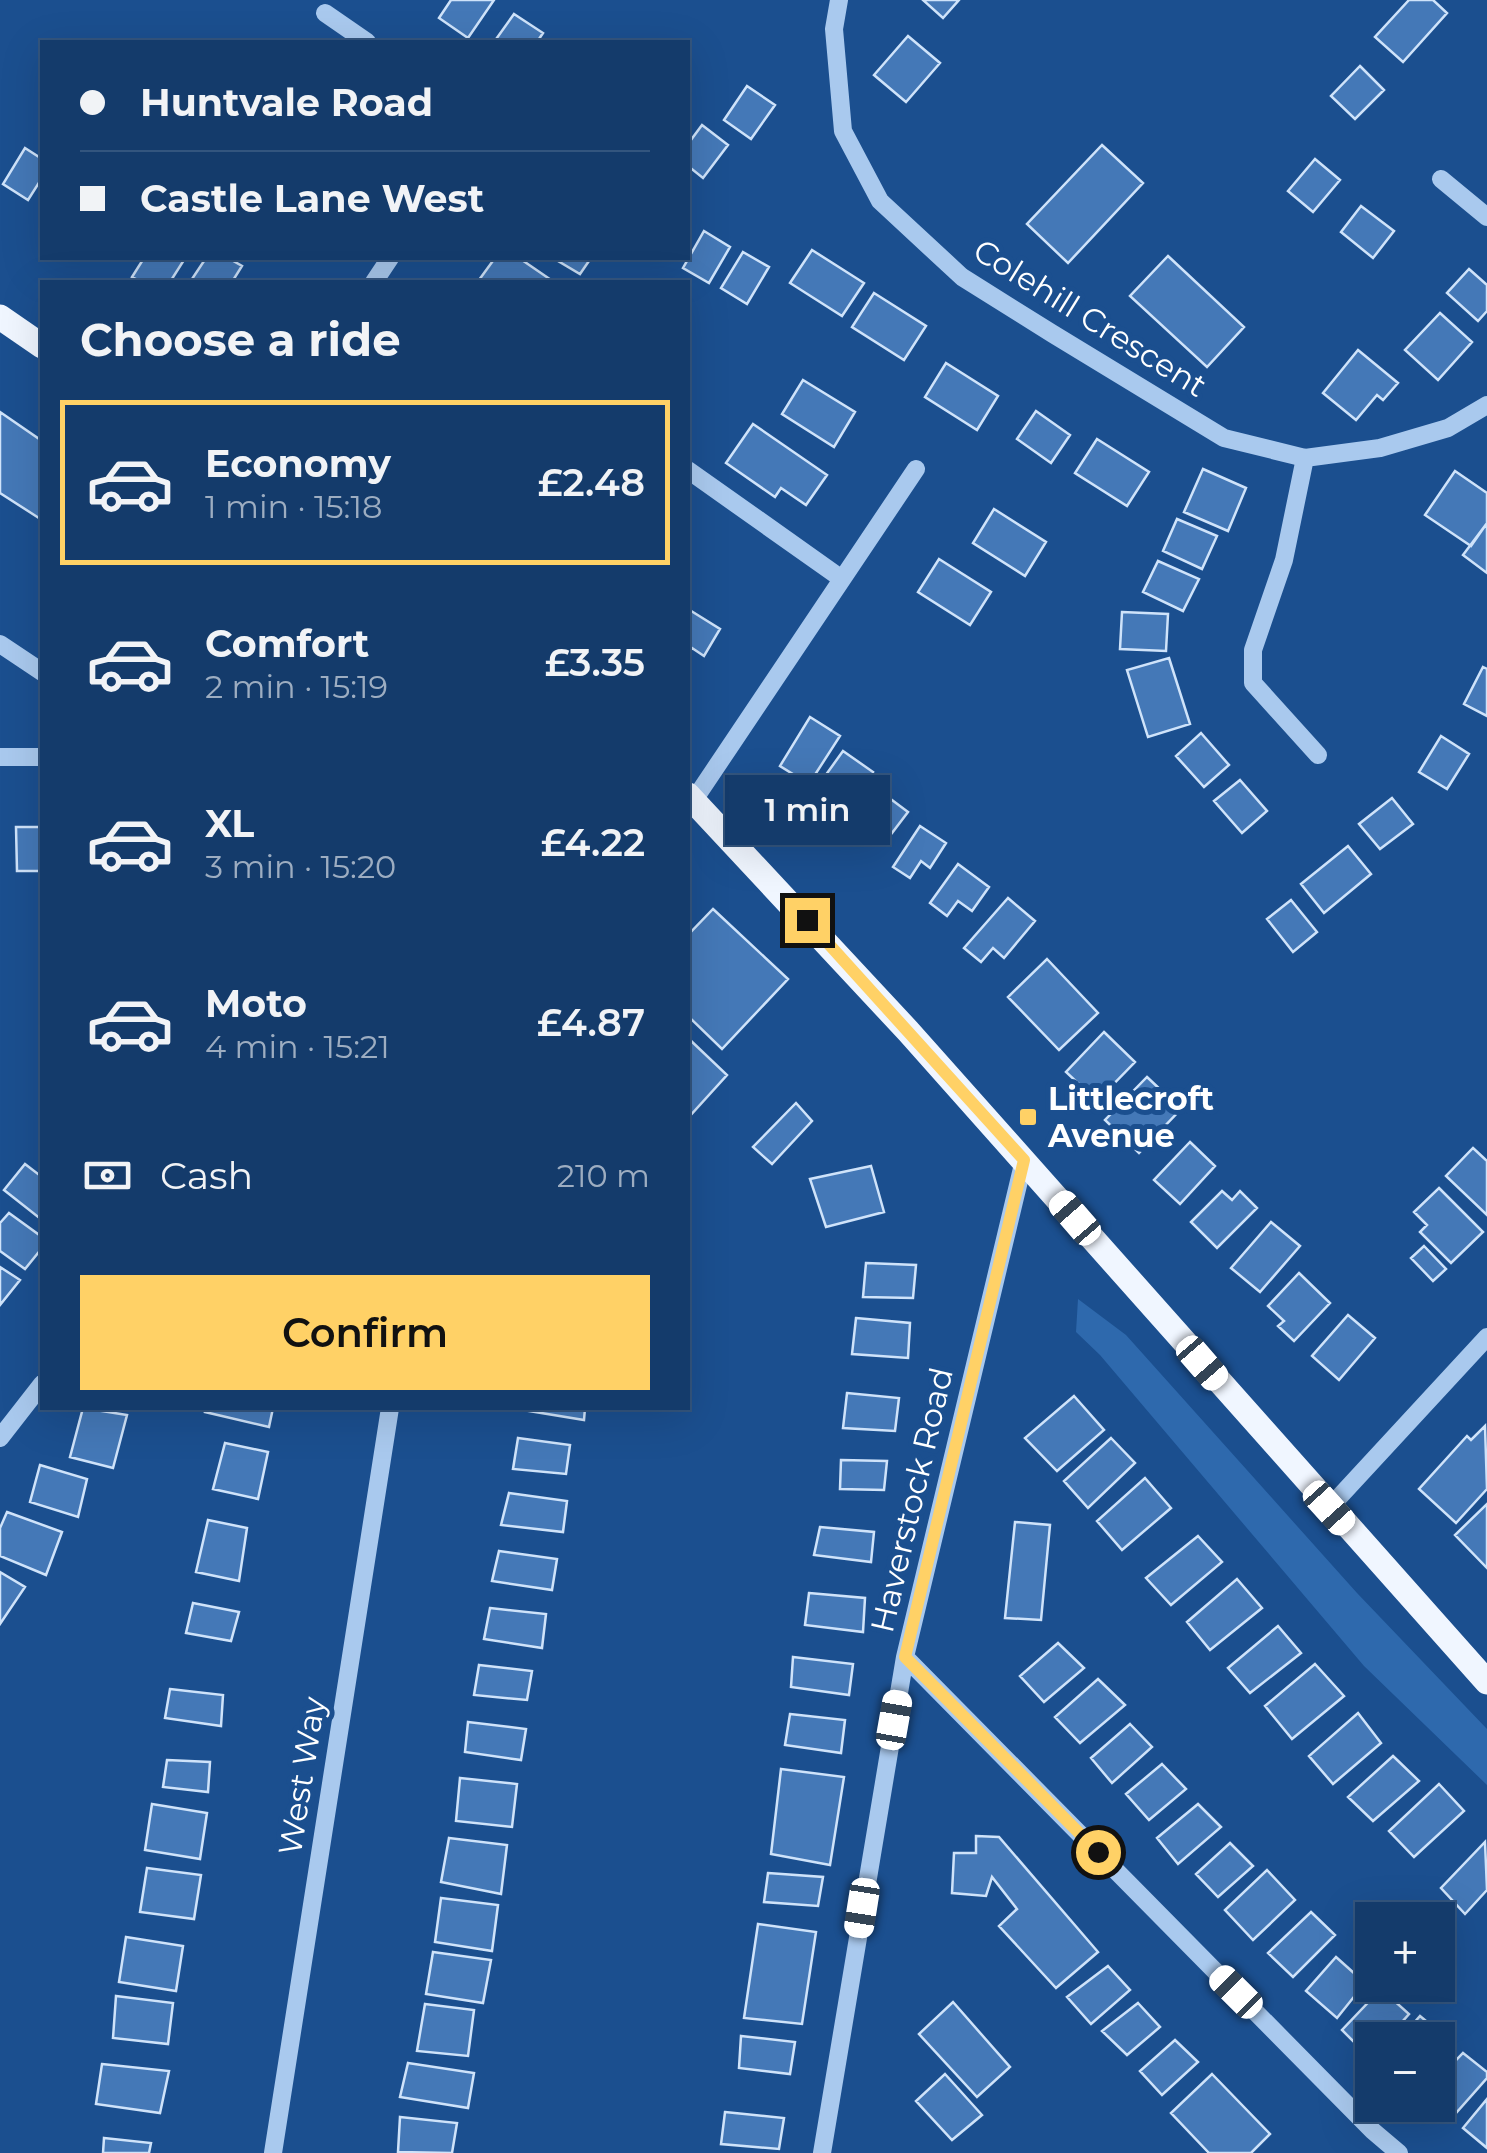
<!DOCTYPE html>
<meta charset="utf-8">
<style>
:root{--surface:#143b6b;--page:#214673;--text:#f1f3f6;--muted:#9dadc1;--line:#33557e;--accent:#ffd166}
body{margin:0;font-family:Montserrat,sans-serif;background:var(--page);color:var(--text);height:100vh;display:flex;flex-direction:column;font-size:38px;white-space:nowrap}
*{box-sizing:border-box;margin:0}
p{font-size:32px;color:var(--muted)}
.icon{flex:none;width:55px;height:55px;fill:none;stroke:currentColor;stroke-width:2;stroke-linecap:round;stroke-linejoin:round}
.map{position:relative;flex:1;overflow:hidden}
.side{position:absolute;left:40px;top:280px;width:650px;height:1130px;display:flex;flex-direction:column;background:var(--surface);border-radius:0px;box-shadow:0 10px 40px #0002,0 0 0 2px var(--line)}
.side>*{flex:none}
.guide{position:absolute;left:40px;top:40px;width:650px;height:220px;border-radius:0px;box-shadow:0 10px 40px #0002,0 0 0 2px var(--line);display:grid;align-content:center;height:220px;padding:0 40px;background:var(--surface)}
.controls{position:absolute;left:1355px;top:1902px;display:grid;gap:20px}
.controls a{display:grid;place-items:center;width:100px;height:100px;border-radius:0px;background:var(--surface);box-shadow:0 10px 40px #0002,0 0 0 2px var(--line);font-size:50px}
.end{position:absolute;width:45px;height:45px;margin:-22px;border:12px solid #ffd166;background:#111;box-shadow:0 0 0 5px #111}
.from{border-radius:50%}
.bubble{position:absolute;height:70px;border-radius:0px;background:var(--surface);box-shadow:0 10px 40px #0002,0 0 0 2px var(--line);font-size:32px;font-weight:600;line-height:70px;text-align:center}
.car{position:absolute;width:30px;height:60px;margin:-30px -15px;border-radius:12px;box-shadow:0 0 8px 2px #0007;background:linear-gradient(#fff 24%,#345 0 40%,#fff 0 76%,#345 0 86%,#fff 0)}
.guide b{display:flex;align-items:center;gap:35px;height:95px;font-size:38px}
.guide b+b{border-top:2px solid var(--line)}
.guide i{width:25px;height:25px;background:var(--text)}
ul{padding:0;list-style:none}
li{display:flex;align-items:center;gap:30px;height:165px;margin:0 20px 15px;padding:0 20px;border:5px solid transparent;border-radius:0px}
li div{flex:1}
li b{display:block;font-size:38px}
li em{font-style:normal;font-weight:600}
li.active{border-color:var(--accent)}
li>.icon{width:90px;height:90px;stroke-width:1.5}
h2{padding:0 40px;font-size:45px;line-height:120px}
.pay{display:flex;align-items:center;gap:25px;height:110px;padding:0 40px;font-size:38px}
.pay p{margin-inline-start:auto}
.button{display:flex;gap:20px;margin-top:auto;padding:20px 40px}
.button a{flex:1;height:115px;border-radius:0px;background:var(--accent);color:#111;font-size:40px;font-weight:600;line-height:115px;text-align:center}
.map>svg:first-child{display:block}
.green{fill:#2e69ad}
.building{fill:#4478b7;stroke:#cfe3fa;stroke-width:2.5}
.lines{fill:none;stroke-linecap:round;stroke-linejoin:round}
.minor{stroke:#a9c9ee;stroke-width:18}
.major{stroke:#f0f6ff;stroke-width:25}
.route{stroke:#ffd166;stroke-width:12}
.poi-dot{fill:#ffd166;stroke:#1b4f8f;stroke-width:4}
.labels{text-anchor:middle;stroke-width:10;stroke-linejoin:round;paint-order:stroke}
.street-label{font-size:32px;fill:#fff;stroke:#1b4f8f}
.poi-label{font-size:32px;font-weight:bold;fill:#fff;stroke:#1b4f8f;text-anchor:start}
</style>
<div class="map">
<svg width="1487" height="2153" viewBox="0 0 1487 2153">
<rect width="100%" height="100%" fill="#1b4f8f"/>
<path class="green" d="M1078,1299L1126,1335L1357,1593L1487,1729V1785L1364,1666L1100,1355L1076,1332Z"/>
<path class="building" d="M451,0H494L468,38L439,18Z
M923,0H959L943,18Z
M1409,0H1433L1447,13L1403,62L1375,37Z
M514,14L543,33L537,42H494Z
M908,36L940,63L906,102L874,75Z
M1360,66L1384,90L1355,119L1331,96Z
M747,86L775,105L751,139L724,120Z
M702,125L728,145L703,178L688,166V144Z
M1102,145L1143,183L1068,263L1027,224Z
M25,148L42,159V178L28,200L3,184Z
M1315,159L1340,180L1313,212L1288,191Z
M1361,206L1394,231L1373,258L1341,232Z
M704,231L730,247L709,283L683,268Z
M812,250L864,283L842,316L790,283Z
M743,252L769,267L747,304L721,288Z
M1168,256L1244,327L1207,367L1130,296Z
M144,258H180L184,260L170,282H142L132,277Z
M206,258H228L242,266L232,282H190Z
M495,258H519L554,282H482L479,280Z
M553,258H591L580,274Z
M1469,269L1487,285V311L1478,321L1447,293Z
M874,293L926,326L904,360L852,327Z
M1440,313L1472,342L1438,380L1405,350Z
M1358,350L1398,383L1383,400L1377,395L1356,420L1323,393Z
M946,363L998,396L977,430L925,397Z
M803,380L855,412L834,447L782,414Z
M1036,411L1070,435L1051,463L1017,439Z
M0,412L42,441V520L0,493Z
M753,424L827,475L806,505L781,488L775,497L726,463Z
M1097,439L1149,472L1127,506L1075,473Z
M1203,469L1246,488L1228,531L1184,512Z
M1455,471L1487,493V523L1471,546L1425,515Z
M994,509L1046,542L1025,576L973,543Z
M1177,519L1217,536L1202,569L1163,551Z
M1487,523V573L1463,555Z
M939,559L991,592L970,625L918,592Z
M1158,561L1199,579L1183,611L1143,592Z
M688,609L720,629L704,656L692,648L688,655Z
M1122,612L1168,614L1166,651L1120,649Z
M1169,658L1190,724L1148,737L1127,670Z
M1483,667L1487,669V716L1464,704Z
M810,717L840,736L809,784L780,766Z
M1201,733L1229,765L1204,787L1176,756Z
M1441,736L1469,754L1447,789L1419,772Z
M843,751L873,772L846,811L815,790Z
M1240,780L1267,811L1242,833L1214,801Z
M880,791L908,812L892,833L879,824L870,837L855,826Z
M1392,798L1413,824L1380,849L1359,824Z
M920,826L946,843L930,868L921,861L910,878L893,867Z
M16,827H42V871H17Z
M1348,846L1371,874L1324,913L1301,884Z
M958,864L989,887L972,911L958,901L947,916L930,903Z
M1008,898L1035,921L1004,958L993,948L981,962L964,948Z
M1291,900L1317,932L1293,952L1267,919Z
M713,909L788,979L722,1049L688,1016V935Z
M1047,959L1098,1013L1059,1050L1008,997Z
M1104,1032L1135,1062L1097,1101L1066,1072Z
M688,1038L727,1075L688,1118Z
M1147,1077L1181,1109L1139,1153L1105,1120Z
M796,1103L812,1121L772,1164L753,1147Z
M1190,1142L1215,1166L1180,1204L1154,1180Z
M1473,1148L1487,1161V1215L1446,1176Z
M25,1164L42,1177V1220L4,1190Z
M871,1166L884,1212L826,1227L810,1179Z
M1439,1188L1483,1232L1451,1263L1420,1232L1427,1225L1414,1212Z
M1222,1191L1232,1200L1240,1191L1257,1208L1217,1248L1191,1222Z
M9,1213L42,1237V1248L25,1269L0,1251V1223Z
M1271,1222L1300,1246L1260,1292L1231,1268Z
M1424,1246L1446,1269L1433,1281L1411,1258Z
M866,1263L916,1265L913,1298L863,1297Z
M0,1267L20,1280L0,1305Z
M1299,1273L1330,1303L1294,1341L1278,1326L1284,1321L1268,1306Z
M1348,1315L1375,1338L1339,1380L1312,1356Z
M856,1318L910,1323L908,1358L852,1354Z
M847,1393L899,1398L895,1431L843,1428Z
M1074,1396L1104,1430L1057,1471L1025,1438Z
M83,1408L127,1415L113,1468L70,1457Z
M206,1408H273L269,1427L205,1412Z
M524,1408H585L584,1420L523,1410Z
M1485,1426L1487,1489L1456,1523L1419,1489L1467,1436L1471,1440Z
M518,1438L570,1445L566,1474L513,1469Z
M1111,1438L1135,1463L1088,1508L1064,1481Z
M225,1443L268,1452L258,1499L213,1489Z
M841,1460L887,1461L884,1490L840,1489Z
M40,1465L87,1479L78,1517L30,1502Z
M1145,1478L1171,1508L1122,1550L1097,1521Z
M509,1493L567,1501L563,1532L501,1525Z
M1487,1504V1568L1455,1535Z
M7,1512L62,1532L46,1575L0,1556V1528Z
M208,1520L247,1528L239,1581L196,1572Z
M1015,1522L1050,1525L1041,1620L1005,1618Z
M820,1527L874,1532L871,1562L814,1555Z
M1198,1536L1222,1562L1171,1605L1146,1578Z
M499,1551L557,1559L552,1590L492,1581Z
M0,1572L25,1587L0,1624Z
M1237,1579L1262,1608L1210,1650L1187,1622Z
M809,1593L865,1598L863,1632L805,1625Z
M193,1603L239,1612L231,1641L186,1633Z
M490,1608L546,1614L542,1648L484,1639Z
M1278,1626L1301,1653L1250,1693L1228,1668Z
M1058,1643L1084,1668L1044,1702L1020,1676Z
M793,1657L853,1664L849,1695L791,1687Z
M1315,1664L1344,1696L1292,1739L1265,1706Z
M479,1665L532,1671L527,1700L474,1695Z
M1098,1679L1125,1705L1080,1743L1055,1717Z
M170,1689L223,1695L221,1726L165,1718Z
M1358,1713L1381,1743L1333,1784L1309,1756Z
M790,1714L845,1720L841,1753L785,1745Z
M468,1722L526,1729L521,1760L465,1752Z
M1130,1724L1152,1747L1112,1783L1091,1758Z
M1393,1756L1419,1781L1373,1821L1348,1797Z
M167,1760L210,1762L208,1792L163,1787Z
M1162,1764L1186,1789L1149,1820L1126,1794Z
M781,1769L844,1777L830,1865L771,1854Z
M460,1778L517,1784L512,1827L456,1821Z
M1439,1784L1464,1811L1414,1857L1389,1831Z
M152,1804L207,1813L200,1859L145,1850Z
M1198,1804L1221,1827L1178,1864L1157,1838Z
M976,1836L999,1837L1098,1952L1056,1988L999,1926L1017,1909L992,1877L986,1896L952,1893L954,1853H976Z
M449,1838L507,1845L501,1894L441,1882Z
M1485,1842L1487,1890L1465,1914L1441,1888Z
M1230,1843L1253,1866L1218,1897L1196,1874Z
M147,1868L201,1875L194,1919L140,1912Z
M1267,1870L1295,1900L1253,1940L1225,1910Z
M768,1873L823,1877L818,1906L764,1902Z
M441,1898L498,1905L492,1951L435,1942Z
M1311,1912L1335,1935L1293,1977L1268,1953Z
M758,1924L816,1932L802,2024L744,2018Z
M126,1937L183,1946L176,1991L119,1982Z
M433,1952L491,1960L483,2003L426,1994Z
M1336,1957L1365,1983L1337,2018L1306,1991Z
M1108,1966L1130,1990L1091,2024L1067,1997Z
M1381,1989L1409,2014L1386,2040H1372L1370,2058L1342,2030Z
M116,1996L173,2003L168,2044L113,2038Z
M953,2002L1010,2067L977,2097L919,2034Z
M1138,2003L1160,2027L1127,2055L1102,2031Z
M425,2004L474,2010L468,2056L417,2051Z
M1420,2016L1449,2040L1438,2052V2040H1399Z
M741,2036L795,2042L790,2074L739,2068Z
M1175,2040L1198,2062L1162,2095L1140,2071Z
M1463,2053L1487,2072V2078L1449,2121L1432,2105H1438V2079Z
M408,2063L474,2073L468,2108L400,2097Z
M102,2064L169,2071L160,2113L96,2104Z
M945,2074L982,2115L952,2140L916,2101Z
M1212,2074L1270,2134L1251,2153H1209L1171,2113Z
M1487,2099V2148L1463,2128Z
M725,2112L784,2118L779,2149L721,2144Z
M400,2117L457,2123L452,2153L398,2152Z
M104,2138L151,2143L149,2153H103Z"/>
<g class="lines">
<path class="minor" d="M839,0L834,29L843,131L880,201L962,277L1053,334L1224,438L1305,458L1380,448L1448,428L1487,405
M325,13L367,42
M1441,179L1487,217
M374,282L390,258
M1305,458L1284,560L1253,650V683L1318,755
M688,470L842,579
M0,644L42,672
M0,757H42
M694,800L916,469
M0,1438L42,1384
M1329,1508L1487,1337
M905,1657L1373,2131L1399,2153
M273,2153L390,1408
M822,2153L905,1657L1024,1160"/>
<path class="major" d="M0,317L42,346
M688,795L908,1031L1487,1682"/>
</g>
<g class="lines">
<path class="route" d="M807,920L1024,1160L905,1657L1098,1852"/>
</g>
<rect class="poi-dot" x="1018" y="1107" width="20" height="20" rx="5"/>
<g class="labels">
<g class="street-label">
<text transform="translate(1090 318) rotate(32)" y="11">Colehill Crescent</text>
<text transform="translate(912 1500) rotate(-77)" y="11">Haverstock Road</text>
<text transform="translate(302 1776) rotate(-81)" y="11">West Way</text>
</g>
<g class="poi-label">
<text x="1048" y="1110">Littlecroft<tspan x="1048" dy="37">Avenue</tspan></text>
</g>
</g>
</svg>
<div class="controls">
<a>+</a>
<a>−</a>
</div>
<i class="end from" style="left:1098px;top:1852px"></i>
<i class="end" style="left:807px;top:920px"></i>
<div class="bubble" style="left:725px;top:775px;width:165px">1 min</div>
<i class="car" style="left:1075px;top:1218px;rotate:319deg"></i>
<i class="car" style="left:1202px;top:1363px;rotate:139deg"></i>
<i class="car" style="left:1329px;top:1508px;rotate:138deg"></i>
<i class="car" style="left:894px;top:1720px;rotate:10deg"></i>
<i class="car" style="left:862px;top:1908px;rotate:189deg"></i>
<i class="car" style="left:1236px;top:1992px;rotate:315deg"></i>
<div class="guide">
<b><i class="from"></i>Huntvale Road</b>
<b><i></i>Castle Lane West</b>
</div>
<section class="side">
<h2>Choose a ride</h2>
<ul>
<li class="active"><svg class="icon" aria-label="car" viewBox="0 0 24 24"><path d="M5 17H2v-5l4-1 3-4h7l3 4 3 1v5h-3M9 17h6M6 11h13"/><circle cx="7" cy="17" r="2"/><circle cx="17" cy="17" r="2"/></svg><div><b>Economy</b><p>1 min · 15:18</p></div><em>£2.48</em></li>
<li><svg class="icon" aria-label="car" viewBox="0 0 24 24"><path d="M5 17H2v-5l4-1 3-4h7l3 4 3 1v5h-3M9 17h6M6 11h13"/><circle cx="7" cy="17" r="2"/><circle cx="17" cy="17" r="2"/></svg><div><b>Comfort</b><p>2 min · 15:19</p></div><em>£3.35</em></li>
<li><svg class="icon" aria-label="car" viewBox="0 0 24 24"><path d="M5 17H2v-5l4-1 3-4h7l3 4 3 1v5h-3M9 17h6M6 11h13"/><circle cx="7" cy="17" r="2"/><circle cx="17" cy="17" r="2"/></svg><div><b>XL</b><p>3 min · 15:20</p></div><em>£4.22</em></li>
<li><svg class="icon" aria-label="car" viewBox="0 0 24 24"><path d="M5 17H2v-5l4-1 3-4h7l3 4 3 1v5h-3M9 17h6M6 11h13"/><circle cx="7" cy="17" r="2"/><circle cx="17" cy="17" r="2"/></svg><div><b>Moto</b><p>4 min · 15:21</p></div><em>£4.87</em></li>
</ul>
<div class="pay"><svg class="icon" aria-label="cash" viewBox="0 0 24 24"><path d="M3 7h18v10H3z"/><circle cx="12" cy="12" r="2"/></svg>Cash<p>210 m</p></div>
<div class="button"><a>Confirm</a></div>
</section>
</div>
